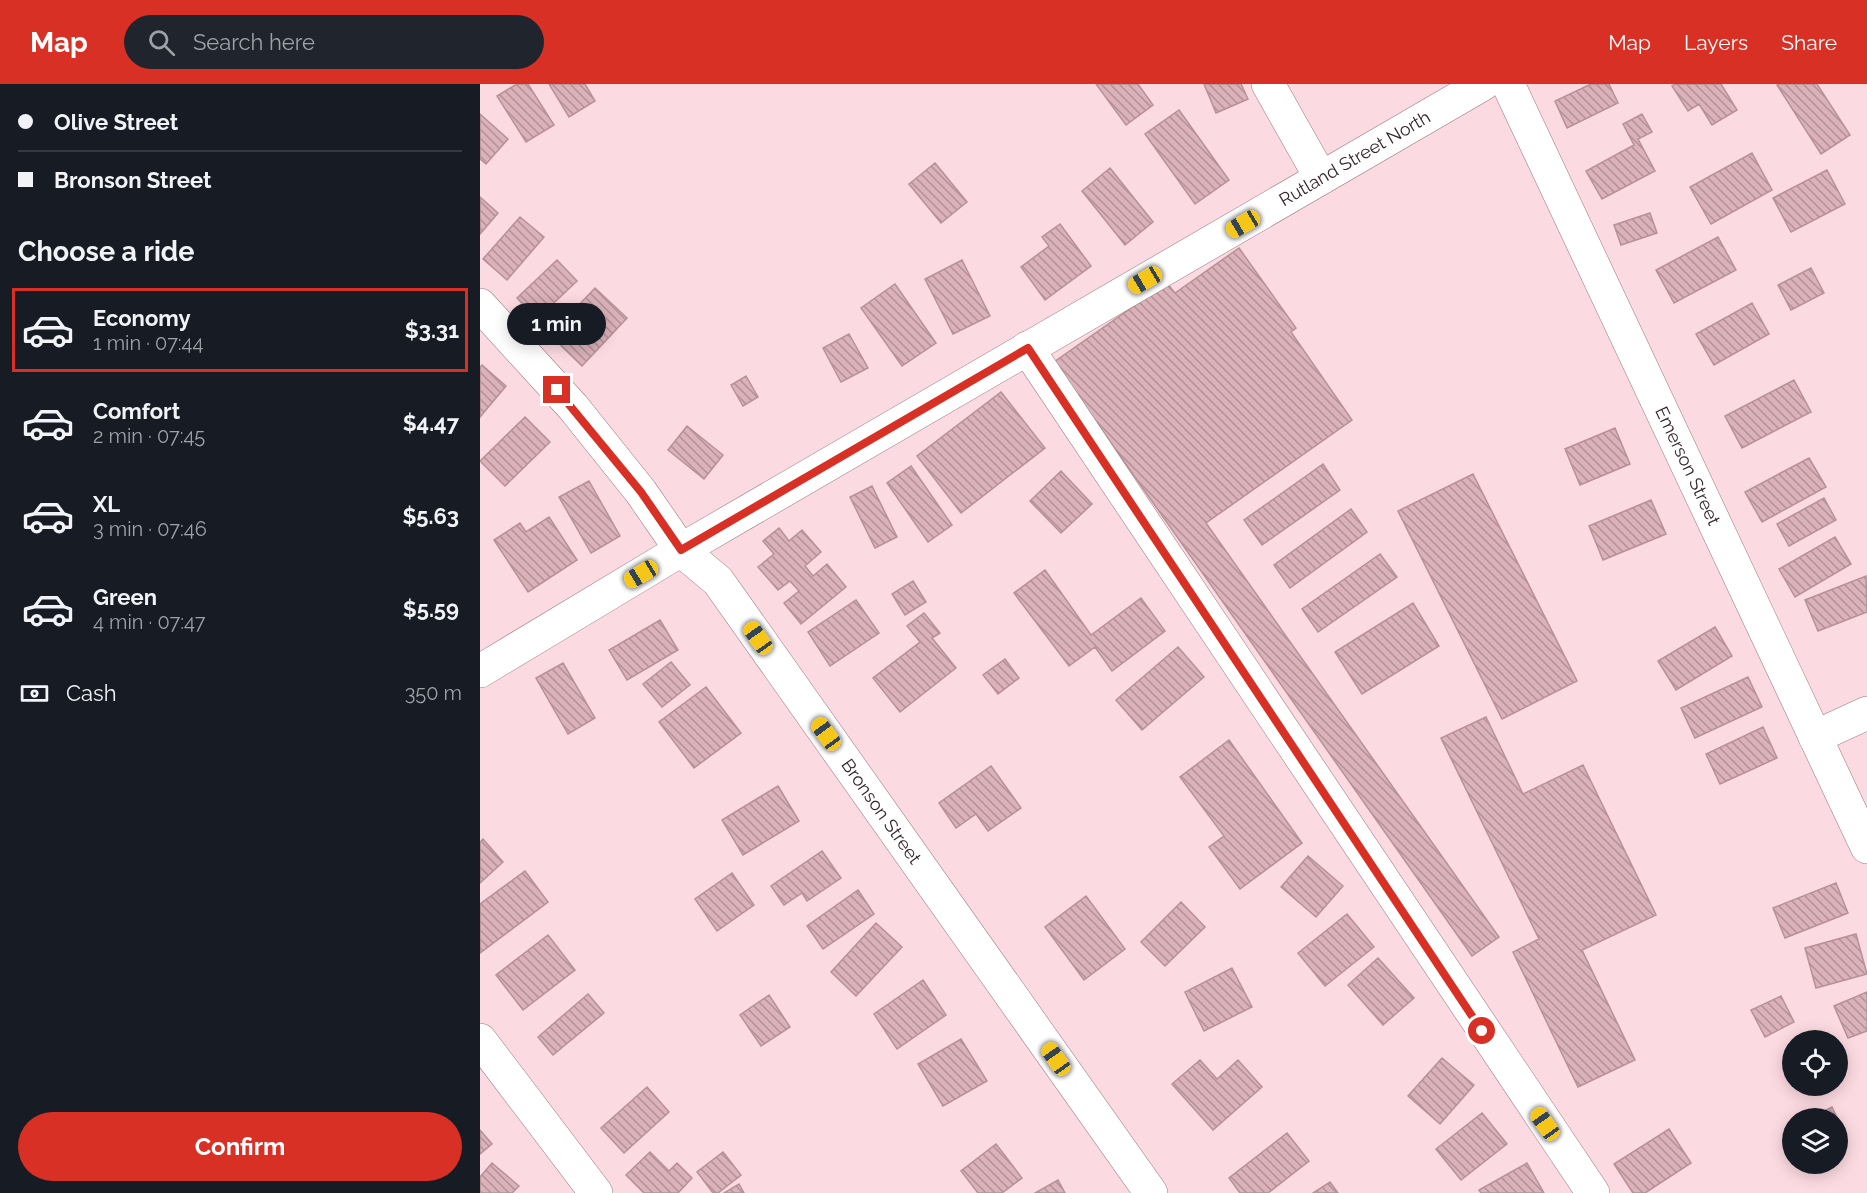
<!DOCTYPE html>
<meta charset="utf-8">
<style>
:root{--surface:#171b24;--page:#20242c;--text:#f1f3f6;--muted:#9ea1a6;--line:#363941;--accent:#d93025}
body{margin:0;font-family:Raleway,sans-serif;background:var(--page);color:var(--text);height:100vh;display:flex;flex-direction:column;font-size:22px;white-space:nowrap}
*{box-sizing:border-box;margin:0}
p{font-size:20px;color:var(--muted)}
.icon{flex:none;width:33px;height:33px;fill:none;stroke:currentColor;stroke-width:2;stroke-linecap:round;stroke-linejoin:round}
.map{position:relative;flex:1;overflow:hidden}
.side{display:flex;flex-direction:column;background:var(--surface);width:480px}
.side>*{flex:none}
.guide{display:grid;align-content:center;height:132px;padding:0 18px;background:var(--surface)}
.controls{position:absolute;left:1302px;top:946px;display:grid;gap:12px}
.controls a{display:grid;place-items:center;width:66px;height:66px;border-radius:50%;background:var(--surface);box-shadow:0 3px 15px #0003;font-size:30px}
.end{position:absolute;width:27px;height:27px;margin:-14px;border:8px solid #d93025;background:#fff;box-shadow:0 0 0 3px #fff}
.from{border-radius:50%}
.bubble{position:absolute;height:42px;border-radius:21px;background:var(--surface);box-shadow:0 3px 15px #0003;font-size:20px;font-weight:700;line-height:42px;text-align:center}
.car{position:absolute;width:18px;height:36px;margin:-18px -9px;border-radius:8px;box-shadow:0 0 4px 2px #0007;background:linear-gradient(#f5c518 24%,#345 0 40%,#f5c518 0 76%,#345 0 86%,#f5c518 0)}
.guide b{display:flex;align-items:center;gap:21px;height:57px;font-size:22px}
.guide b+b{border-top:2px solid var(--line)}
.guide i{width:15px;height:15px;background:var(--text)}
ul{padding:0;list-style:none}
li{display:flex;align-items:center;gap:18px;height:84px;margin:0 12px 9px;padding:0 6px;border:3px solid transparent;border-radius:0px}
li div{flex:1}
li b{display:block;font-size:22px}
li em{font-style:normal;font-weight:700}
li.selected{border-color:var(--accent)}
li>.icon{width:54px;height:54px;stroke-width:1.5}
h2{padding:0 18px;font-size:27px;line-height:72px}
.pay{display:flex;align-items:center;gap:15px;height:66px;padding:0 18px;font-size:22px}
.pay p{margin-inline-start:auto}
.primary-button{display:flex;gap:12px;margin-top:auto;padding:12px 18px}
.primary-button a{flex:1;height:69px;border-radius:36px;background:var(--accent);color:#fff;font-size:24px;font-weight:700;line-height:69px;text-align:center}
header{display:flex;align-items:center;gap:36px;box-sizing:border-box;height:84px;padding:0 30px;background:var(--accent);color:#fff}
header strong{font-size:28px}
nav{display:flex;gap:33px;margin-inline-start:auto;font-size:21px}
.search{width:420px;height:54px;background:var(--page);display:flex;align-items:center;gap:15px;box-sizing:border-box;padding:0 21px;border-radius:33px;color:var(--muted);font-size:22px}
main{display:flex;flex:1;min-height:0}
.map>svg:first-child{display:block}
.building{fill:url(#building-back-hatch);stroke:#b79098;stroke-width:1.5}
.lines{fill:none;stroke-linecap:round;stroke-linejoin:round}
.minor-casing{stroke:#9b767e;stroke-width:34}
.minor{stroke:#fff;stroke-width:33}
.route{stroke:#d93025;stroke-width:8}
.labels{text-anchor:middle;stroke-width:5;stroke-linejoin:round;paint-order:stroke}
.street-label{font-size:18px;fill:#342528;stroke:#fcdae1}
</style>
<header>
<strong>Map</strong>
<div class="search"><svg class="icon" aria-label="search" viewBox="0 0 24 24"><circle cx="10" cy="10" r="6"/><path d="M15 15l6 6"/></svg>Search here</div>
<nav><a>Map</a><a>Layers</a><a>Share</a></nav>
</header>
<main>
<section class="side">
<div class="guide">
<b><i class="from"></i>Olive Street</b>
<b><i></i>Bronson Street</b>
</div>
<h2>Choose a ride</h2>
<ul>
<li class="selected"><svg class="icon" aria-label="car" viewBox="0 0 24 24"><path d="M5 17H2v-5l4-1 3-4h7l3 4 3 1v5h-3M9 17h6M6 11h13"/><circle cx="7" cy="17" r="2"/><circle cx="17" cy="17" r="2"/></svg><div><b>Economy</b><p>1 min · 07:44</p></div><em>$3.31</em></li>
<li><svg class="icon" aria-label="car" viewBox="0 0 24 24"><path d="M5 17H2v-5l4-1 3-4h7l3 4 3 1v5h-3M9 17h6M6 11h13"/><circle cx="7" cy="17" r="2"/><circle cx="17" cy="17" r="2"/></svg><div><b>Comfort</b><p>2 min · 07:45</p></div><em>$4.47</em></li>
<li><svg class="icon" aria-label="car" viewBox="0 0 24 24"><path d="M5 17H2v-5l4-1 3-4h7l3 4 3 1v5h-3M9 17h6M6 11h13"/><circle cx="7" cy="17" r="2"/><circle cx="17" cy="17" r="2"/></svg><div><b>XL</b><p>3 min · 07:46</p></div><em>$5.63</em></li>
<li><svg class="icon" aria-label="car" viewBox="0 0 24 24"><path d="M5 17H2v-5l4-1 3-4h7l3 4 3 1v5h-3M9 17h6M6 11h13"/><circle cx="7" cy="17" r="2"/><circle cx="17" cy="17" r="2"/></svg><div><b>Green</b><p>4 min · 07:47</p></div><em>$5.59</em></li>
</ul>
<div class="pay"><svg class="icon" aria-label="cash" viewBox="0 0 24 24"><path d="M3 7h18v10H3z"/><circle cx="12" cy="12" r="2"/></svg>Cash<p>350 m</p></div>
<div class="primary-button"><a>Confirm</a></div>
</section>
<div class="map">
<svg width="1387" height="1109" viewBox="0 0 1387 1109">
<defs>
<pattern id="building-back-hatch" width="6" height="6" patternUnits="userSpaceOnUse" patternTransform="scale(1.5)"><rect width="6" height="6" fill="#dbb2ba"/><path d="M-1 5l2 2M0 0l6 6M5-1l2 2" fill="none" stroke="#b29197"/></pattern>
</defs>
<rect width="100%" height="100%" fill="#fcdae1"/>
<path class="building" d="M37,0H48L74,41L46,58L17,12Z
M69,0H105L115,17L89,33Z
M616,0H658L673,21L646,41Z
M724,0H761L768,15L736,29Z
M1111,0H1129L1138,19L1087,44L1075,17Z
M1195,0H1241L1257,26L1232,41L1219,20L1208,27L1192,2Z
M1299,0H1337L1370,51L1341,70L1297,1Z
M699,26L749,96L715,120L665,50Z
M0,30L28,55L6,80L0,75Z
M1162,30L1172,48L1158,55L1175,87L1122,115L1106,87L1154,61L1143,40Z
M1272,69L1292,106L1231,140L1210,103Z
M455,79L487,118L461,139L429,100Z
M630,84L673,138L645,161L602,107Z
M1347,86L1365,120L1311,148L1293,114Z
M0,113L18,129L0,150Z
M1170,129L1177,149L1141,161L1134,141Z
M40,133L64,153L27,196L3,175Z
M580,140L611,182L565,216L541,183L569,162L562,153Z
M1238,153L1256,186L1194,219L1176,186Z
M759,164L816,244L811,248L872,336L726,439L1019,853L992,872L574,278L687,199L695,209Z
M77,176L97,197L57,235L37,214Z
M482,176L510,232L473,250L445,195Z
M1331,184L1344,209L1311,226L1298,201Z
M415,200L456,259L422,282L381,224Z
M115,204L147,234L102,282L70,251Z
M1272,219L1289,250L1234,281L1216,250Z
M369,250L388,284L361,298L343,264Z
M2,281L26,302L0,333V283Z
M266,292L278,313L263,322L251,301Z
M1314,296L1331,328L1262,364L1245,332Z
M521,308L565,364L481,429L437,372Z
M45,333L70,358L25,402L0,377Z
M207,342L243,371L224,395L188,366Z
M1135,344L1150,380L1100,401L1085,365Z
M1329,374L1346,403L1282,438L1265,408Z
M843,380L860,406L782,461L764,436Z
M431,382L472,441L448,458L407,399Z
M581,387L612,420L581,449L550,417Z
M993,390L1097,597L1022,635L918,427Z
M109,397L140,452L111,469L79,413Z
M392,402L417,453L395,464L370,413Z
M1344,414L1356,436L1309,462L1297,440Z
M1171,416L1186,450L1123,476L1109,442Z
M871,425L887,448L810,504L794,481Z
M69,433L97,476L48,508L14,456L40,439L46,448Z
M299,444L309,457L322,446L341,468L325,482L333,492L347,480L366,503L321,540L304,519L319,507L310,497L298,506L278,483L294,470L283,457Z
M1355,453L1371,480L1315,513L1299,485Z
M900,470L917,493L838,548L822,525Z
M565,486L611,551L661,514L685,547L632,587L615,563L589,582L534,509Z
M1386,492L1387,528L1338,547L1325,516Z
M433,497L446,518L425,531L412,510Z
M376,516L399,549L350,582L328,548Z
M933,519L959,562L882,610L855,568Z
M444,529L460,549L452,554L476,584L420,628L393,594L440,558L427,542Z
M180,536L198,566L147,596L129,566Z
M1235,543L1252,572L1196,606L1178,577Z
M698,563L724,593L662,646L636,616Z
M525,575L539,594L518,610L503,591Z
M191,578L210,601L182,623L163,600Z
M83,579L115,634L88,650L56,594Z
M1268,593L1282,623L1215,654L1201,624Z
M226,603L261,649L214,684L179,638Z
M1006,633L1043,710L1103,681L1176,831L1102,866L1155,976L1098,1003L1033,868L1059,855L961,654Z
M1283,643L1297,674L1240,700L1226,670Z
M749,656L822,759L760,805L729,763L744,752L700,693Z
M511,682L541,724L508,747L496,730L476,744L459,719Z
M298,702L319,737L263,771L242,736Z
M3,755L23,778L0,799V758Z
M342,767L361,794L327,817L322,809L304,821L291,802Z
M828,772L863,802L836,833L801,803Z
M45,787L68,818L0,869V820Z
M252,789L274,821L237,847L215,815Z
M1356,799L1368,829L1305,854L1293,824Z
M378,806L394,830L343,865L327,842Z
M606,812L645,865L604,896L565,843Z
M701,818L725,843L685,882L661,858Z
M867,830L894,863L845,902L818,869Z
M396,839L422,863L376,912L351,888Z
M1376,850L1387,890L1336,904L1325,864Z
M68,851L95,886L43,926L16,891Z
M898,874L934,914L903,941L868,901Z
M752,884L772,923L724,947L705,908Z
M443,896L466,931L417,965L394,930Z
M1387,908V947L1368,954L1354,922Z
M108,910L124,929L73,971L58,953Z
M289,911L310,943L281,962L260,931Z
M1301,912L1314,938L1285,953L1271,926Z
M481,955L507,997L463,1022L438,980Z
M962,974L994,1001L960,1040L928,1012Z
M720,976L737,995L758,976L782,1003L733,1046L692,1000Z
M167,1003L189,1028L144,1069L121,1044Z
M1352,1023L1364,1048L1358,1052V1035H1328Z
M1002,1029L1027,1060L981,1096L956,1065Z
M1189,1045L1211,1079L1165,1109H1153L1134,1080Z
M0,1046L12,1060L0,1070Z
M807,1049L829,1077L788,1109H760L749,1094Z
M516,1060L542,1094L522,1109H498L481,1087Z
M170,1068L189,1087L197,1079L212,1094L198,1109H164L146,1091Z
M243,1068L261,1091L238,1109H233L217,1088Z
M12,1079L39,1102L32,1109H0V1093Z
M1047,1079L1064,1109H1001L999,1106Z
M578,1096L585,1109H555Z
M850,1098L858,1109H833Z
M259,1100L264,1109H244Z"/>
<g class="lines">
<g class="minor-casing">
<g id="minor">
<path d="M788,0L841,94"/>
<path id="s1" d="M1028,0L1387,763"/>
<path id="s2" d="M0,221L93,323L161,408L201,466L238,497L671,1109"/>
<path d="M547,264L1113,1109"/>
<path id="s3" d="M0,587L201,466L1003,0"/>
<path d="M1335,653L1387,629"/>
<path d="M0,956L116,1109"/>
</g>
</g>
<use href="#minor" class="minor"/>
</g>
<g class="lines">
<path class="route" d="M77,306L161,408L201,466L548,264L1002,947"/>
</g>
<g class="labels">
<g class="street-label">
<text dy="6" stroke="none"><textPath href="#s3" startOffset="1014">Rutland Street North</textPath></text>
<text dy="6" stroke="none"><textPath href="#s1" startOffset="422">Emerson Street</textPath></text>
<text dy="6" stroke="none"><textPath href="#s2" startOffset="648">Bronson Street</textPath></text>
</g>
</g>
</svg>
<div class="controls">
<a><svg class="icon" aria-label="locate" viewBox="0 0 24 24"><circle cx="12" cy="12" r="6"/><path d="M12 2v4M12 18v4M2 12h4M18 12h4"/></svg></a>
<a><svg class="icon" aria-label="layers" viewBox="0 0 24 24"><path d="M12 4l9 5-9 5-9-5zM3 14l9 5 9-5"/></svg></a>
</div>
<i class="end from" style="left:1002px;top:947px"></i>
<i class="end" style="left:77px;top:306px"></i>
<div class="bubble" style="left:27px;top:219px;width:99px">1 min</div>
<i class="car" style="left:763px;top:140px;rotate:240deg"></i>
<i class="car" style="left:665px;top:196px;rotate:240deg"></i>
<i class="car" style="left:161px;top:490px;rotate:239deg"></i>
<i class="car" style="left:278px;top:554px;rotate:325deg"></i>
<i class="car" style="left:346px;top:650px;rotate:324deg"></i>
<i class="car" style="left:576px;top:975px;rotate:325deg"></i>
<i class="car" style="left:1065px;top:1040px;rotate:325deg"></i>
</div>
</main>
